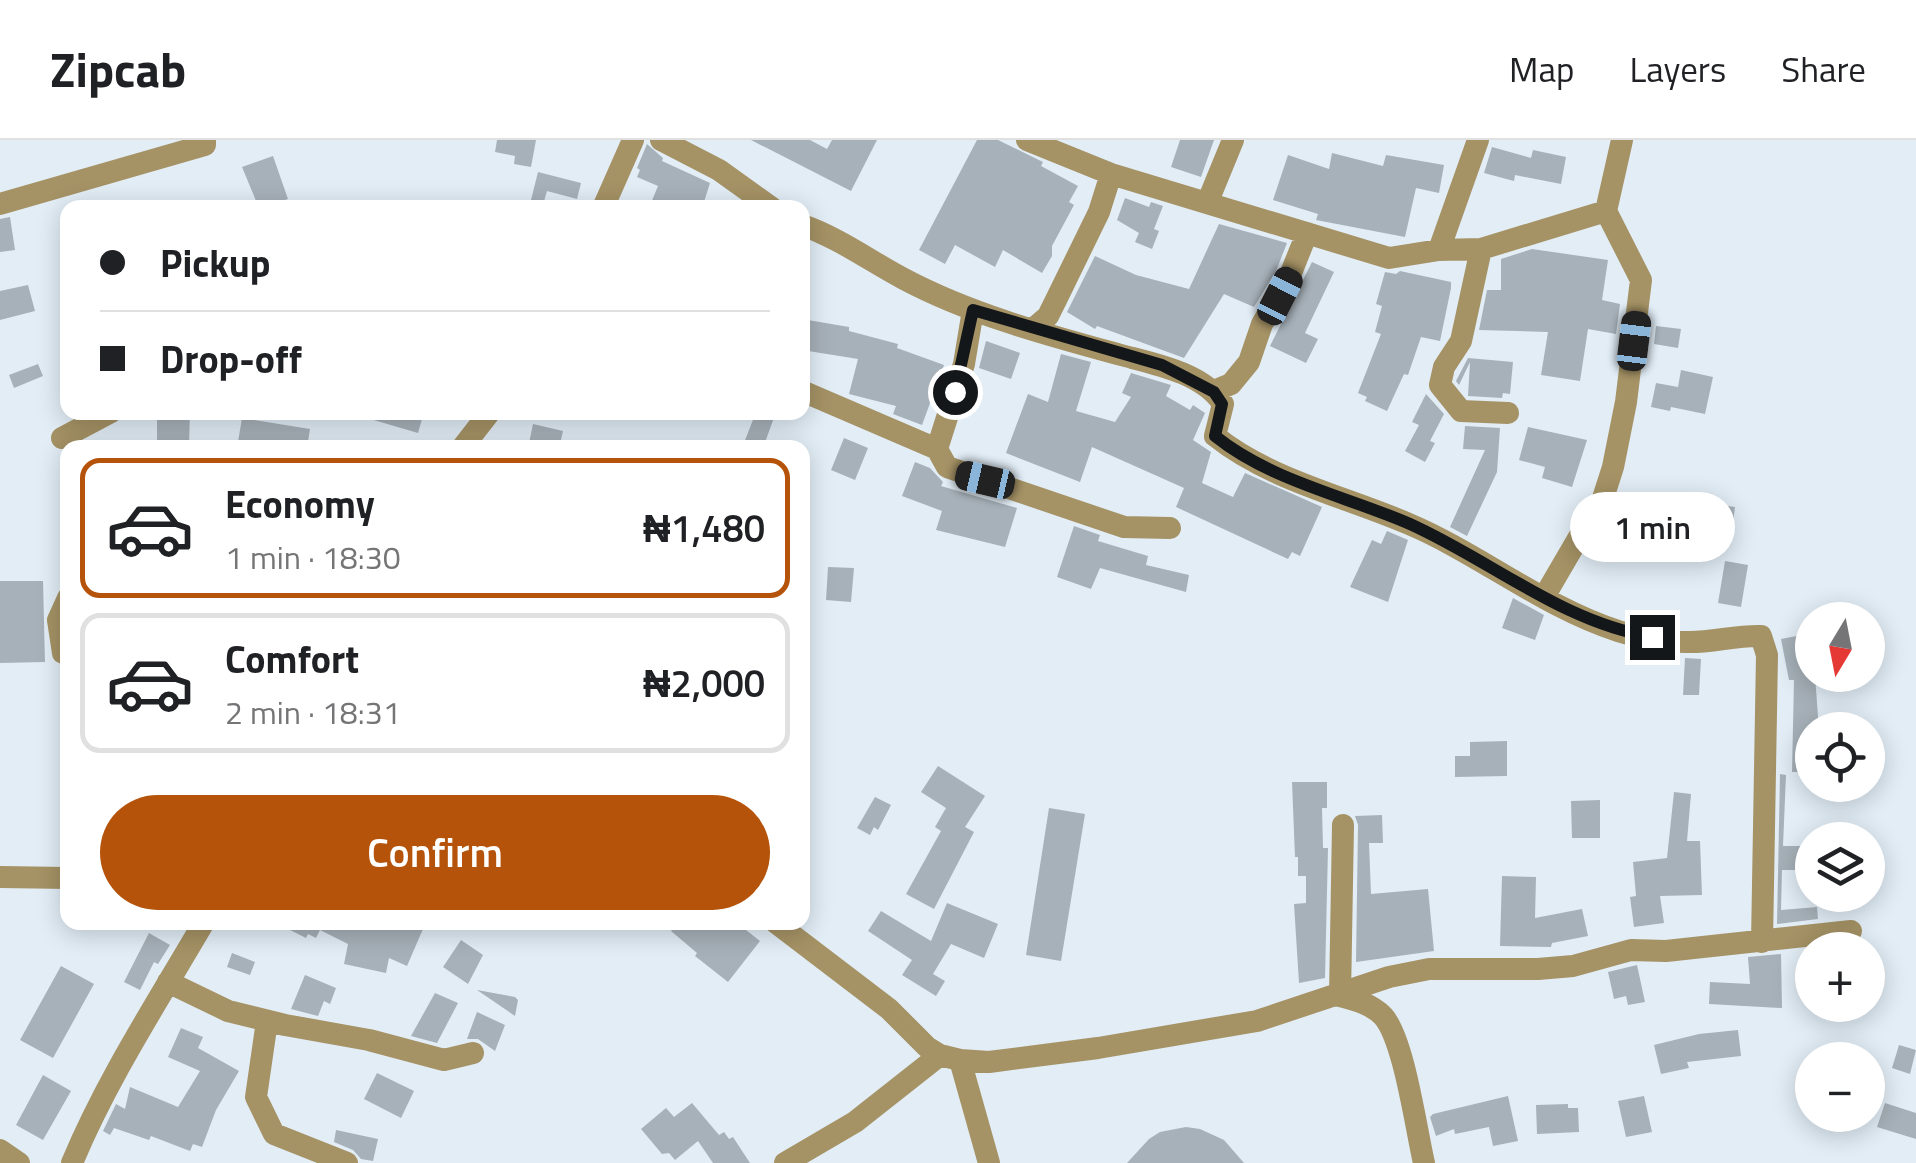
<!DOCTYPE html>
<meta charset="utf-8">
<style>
:root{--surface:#fff;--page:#f6f6f6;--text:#202124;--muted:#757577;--line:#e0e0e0;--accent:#b45309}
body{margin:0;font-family:"Titillium Web",sans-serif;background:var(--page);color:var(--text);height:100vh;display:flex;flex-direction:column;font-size:38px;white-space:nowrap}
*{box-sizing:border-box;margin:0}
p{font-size:32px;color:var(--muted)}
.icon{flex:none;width:55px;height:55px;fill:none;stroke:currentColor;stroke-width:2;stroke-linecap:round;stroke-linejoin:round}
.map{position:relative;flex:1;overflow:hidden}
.details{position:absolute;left:60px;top:300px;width:750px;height:490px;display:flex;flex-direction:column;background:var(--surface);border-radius:20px;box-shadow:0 5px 25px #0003}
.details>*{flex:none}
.top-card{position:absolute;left:60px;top:60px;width:750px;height:220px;border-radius:20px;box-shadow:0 5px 25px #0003;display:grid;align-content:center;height:220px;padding:0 40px;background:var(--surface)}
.needle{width:65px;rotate:190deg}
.fabs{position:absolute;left:1795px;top:462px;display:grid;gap:20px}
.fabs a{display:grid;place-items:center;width:90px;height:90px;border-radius:50%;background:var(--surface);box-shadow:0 5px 25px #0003;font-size:50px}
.end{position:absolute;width:45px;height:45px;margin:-22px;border:12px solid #13171a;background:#fff;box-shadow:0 0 0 5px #fff}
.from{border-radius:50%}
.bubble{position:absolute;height:70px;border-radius:35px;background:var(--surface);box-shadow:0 5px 25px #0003;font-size:32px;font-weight:600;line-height:70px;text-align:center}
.car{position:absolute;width:30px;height:60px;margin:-30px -15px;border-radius:12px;box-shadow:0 0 8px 2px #0007;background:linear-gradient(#222 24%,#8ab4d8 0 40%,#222 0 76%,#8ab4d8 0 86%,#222 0)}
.top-card b{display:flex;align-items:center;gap:35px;height:95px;font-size:38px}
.top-card b+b{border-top:2px solid var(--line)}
.top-card i{width:25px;height:25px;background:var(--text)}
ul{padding:18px 0 0;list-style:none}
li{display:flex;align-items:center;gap:30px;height:140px;margin:0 20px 15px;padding:0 20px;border:5px solid var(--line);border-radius:20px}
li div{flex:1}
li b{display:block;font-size:38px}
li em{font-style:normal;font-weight:600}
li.on{border-color:var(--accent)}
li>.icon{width:90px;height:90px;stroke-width:1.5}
.button{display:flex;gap:20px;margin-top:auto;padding:20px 40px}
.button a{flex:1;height:115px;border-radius:60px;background:var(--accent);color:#fff;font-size:40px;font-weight:600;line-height:115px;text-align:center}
header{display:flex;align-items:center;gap:60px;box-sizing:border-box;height:140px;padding:0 50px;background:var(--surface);border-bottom:2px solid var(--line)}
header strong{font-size:48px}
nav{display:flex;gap:55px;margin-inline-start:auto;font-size:35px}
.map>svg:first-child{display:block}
.building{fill:#a7b1b9}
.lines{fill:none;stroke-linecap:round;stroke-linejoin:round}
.minor{stroke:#a59265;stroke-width:22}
.route{stroke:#13171a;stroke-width:12}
</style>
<header>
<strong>Zipcab</strong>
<nav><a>Map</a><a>Layers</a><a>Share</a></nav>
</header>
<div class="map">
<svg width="1916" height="1023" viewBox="0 0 1916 1023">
<rect width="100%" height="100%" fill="#e2edf6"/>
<path class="building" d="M497,0H536L531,27L514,24L515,16L495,12Z
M751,0H810L827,9L832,0H877L851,51Z
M977,0H998L1043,22L1041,26L1078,46L1069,62L1074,65L1052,106V116L1042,133L1003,110L995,127L955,105L945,124L919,110Z
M1180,0H1214L1201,37L1171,27Z
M647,4L663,18L662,21L710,43L702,68H649L658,46L637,37L640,30L637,28Z
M1492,7L1531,18L1533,10L1566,17L1561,44L1515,35L1514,41L1484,33Z
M1332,13L1383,26L1386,15L1444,25L1439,53L1416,48L1405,97L1316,80L1318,74L1273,60L1288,15L1329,29Z
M273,16L288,59L259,68L242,27Z
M538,32L581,43L577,59L547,51L542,68H529Z
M1125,58L1149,67L1151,62L1163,66L1154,89L1159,91L1152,109L1135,102L1139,93L1117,80Z
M10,77L15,110L0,112V79Z
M1219,84L1287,103L1276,131L1254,167L1224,154L1184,218L1097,186L1095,189L1067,172L1095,116L1136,135L1189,149Z
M1532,109L1608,120L1602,160L1620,164L1616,194L1588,189L1580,241L1541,235L1548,192L1479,190L1487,150H1501V119Z
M1312,122L1334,132L1305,193L1318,199L1306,223L1270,206Z
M1400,131L1451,142V148L1440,201L1421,197L1408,235L1404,234L1387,271L1365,261L1367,257L1358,253L1381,194L1375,192L1382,166L1376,164L1385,132L1396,134Z
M28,145L35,171L0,180V151Z
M802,179L849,187V191L898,204L897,208L944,225L922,285L893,274L896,266L849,254L858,219L802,210Z
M1656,186L1681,189L1678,208L1654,204Z
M986,201L1020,213L1011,239L979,228Z
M1061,214L1091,222L1076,271L1115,282L1131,257L1122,253L1131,233L1171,245L1166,256L1190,270L1193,265L1205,273L1193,300L1211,312L1202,343L1233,357L1245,333L1322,367L1300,416L1292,412L1288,419L1176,367L1184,348L1092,307L1080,342L1006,313L1028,254L1048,262Z
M1468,218L1513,222L1510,254L1503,253L1502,258L1468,256L1470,222L1459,245L1456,241Z
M38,224L43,236L14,248L9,235Z
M1681,230L1713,237L1705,274L1671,267L1670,271L1651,267L1656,243L1678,247Z
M1426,254L1444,274L1430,301L1435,303L1425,322L1405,311L1419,285L1412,282Z
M157,272H190L189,306L157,305Z
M361,272H424L418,293L360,276Z
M756,272H776L763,308H742Z
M242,278L310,289L307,308L238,302Z
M533,284L563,291L559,308H528Z
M1465,286L1500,288L1497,332L1467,396L1450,387L1485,310L1463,309Z
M1528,287L1587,300L1572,347L1542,338L1545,327L1519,320Z
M844,298L868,308L855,340L831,330Z
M915,322L930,328L943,342L941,346L1017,368L1005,407L936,390L942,371L902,356Z
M1647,359L1678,362V359L1735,367L1730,405L1644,392Z
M1074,386L1100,395L1098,401L1148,416L1146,425L1189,435L1186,452L1100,428L1091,449L1057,437Z
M1387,391L1408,400L1388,462L1350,447L1372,400L1381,404Z
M1725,421L1748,425L1741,467L1718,463Z
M828,427L854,428L851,462L826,460Z
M0,441H43L45,522L0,523Z
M1513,458L1544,475L1535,500L1502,488Z
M1802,495L1809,529H1812V535H1815L1819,590H1812V632H1792L1794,540H1789L1781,499Z
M1685,518L1701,519L1699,555H1683Z
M1507,601V636L1455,637V616H1470V602Z
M938,626L985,656L965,687L974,692L934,769L906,754L941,691L935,687L946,668L921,652Z
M1780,634L1786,635L1783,706H1812V730H1782L1781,770L1817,767L1818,779L1777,784Z
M1292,642H1327V668H1322L1323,708H1328L1325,838L1299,843L1294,764L1306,763V736H1298V717H1295Z
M1674,652L1691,654L1687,701H1700L1702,755L1660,756L1664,783L1634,787L1630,757L1636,756L1633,722L1667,718Z
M875,657L891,665L878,690L874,687L870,695L857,688Z
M1600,660V698H1572L1571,661Z
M1049,668L1085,674L1061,821L1026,815Z
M1382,675L1383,703H1369L1371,754L1428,749L1434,811L1356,822L1358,685L1355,676Z
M1502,736L1536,737L1535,778L1582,769L1588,796L1552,803L1551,807L1500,806Z
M947,763L998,784L984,818L951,804L933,834L945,841L936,856L902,835L912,820L868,791L881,771L931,801Z
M274,782H426L407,826L389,818L386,833L344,824L348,804L320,790L316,798L308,794L306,798Z
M678,782H752L746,790L760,801L728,842L695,816L697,813L671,791Z
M149,793L170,805L158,824L154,822L140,850L124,842Z
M461,800L483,815L468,844L443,827Z
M232,813L255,822L250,835L227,827Z
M1781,814L1782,868L1709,864L1710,842L1750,844L1748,817Z
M1637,825L1645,862L1628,865L1626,856L1614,859L1608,832Z
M61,826L94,844L53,918L20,900Z
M305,835L336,848L330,864L324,861L318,876L291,869Z
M477,850L515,857L518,860L515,876Z
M435,853L458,863L437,903L411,896Z
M477,872L505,885L495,911L478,899H467Z
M181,888L203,897L198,908L239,931L216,970L202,1007L193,1004L190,1011L151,996L149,1000L114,988L110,995L103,991L116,964L125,969L130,947L178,967L200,931L168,917Z
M1738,890L1741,916L1687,922L1689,928L1661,934L1654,905L1699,894Z
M1899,905L1916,910L1910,934L1892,928Z
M377,933L414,951L401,978L364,959Z
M43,935L71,951L43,1000L16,985Z
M1508,956L1518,1001L1493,1006L1489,987L1455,994L1454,989L1436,996L1430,977L1433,974Z
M1644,956L1652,992L1626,997L1618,961Z
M692,963L719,995L724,992L729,999L733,997L750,1023H713L698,1001L675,1020L669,1013L662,1014L641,989L666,968L674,977Z
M1885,963L1916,973V999L1877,987Z
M1568,964V968H1578L1579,992L1537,994L1536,965Z
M1186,987L1200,989L1224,1000L1244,1023H1127L1149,999L1160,992Z
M336,990L378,999L373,1021L361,1019L353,1010L334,1002Z"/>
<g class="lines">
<path class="minor" d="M661,0L719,30L772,68
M1027,0L1111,34L1389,118L1439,110L1481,109L1606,71L1641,140L1626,262L1613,327L1597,377L1579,397L1544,457
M1208,61L1233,0
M0,64L205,5V0
M603,68L633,0
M1606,71L1622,0
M802,85C839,98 870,121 904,139C972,175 1048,195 1121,215C1155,224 1203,233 1223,264L1215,296C1270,340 1344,356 1409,384C1480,414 1543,467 1618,491C1637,497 1665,502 1686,502C1711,503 1736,495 1761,496L1767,515L1762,802
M1481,109L1461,201L1444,227L1440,245L1461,271L1508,273
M1439,110L1478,0
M973,170L964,224L937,309L947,327L1124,387L1170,388
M1033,189L1048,176L1055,162L1099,72L1111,34
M802,251L937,309
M1214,251L1231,244L1249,222L1262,184L1289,138L1307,93
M62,298L111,272
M462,308L490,272
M63,513L58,480L68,458
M0,737L68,738
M775,782L889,869L927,907L940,915L960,920L989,922L1098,908L1257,881L1389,837L1429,829H1538L1573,826L1631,810L1666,811L1851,791
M168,842L228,871L285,885L369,900L444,920L473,913
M1340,856C1356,860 1371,864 1383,876C1404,899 1416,989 1424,1023
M1340,856L1343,685
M267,881L256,957L274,994L347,1023
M960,920L989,1023
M0,1010L19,1023
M72,1023C107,939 158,861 204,782
M785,1023L855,982L940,915"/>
</g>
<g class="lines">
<path class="route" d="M955,252L973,170L1162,225L1214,252L1222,264L1215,296C1271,341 1346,356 1410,384C1492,421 1562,482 1652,497"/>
</g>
</svg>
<div class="fabs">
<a><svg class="needle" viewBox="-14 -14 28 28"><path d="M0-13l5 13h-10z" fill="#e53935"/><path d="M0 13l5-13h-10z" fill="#757577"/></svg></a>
<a><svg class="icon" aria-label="locate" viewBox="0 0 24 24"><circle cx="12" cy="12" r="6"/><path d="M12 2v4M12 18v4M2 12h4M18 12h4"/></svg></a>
<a><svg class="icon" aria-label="layers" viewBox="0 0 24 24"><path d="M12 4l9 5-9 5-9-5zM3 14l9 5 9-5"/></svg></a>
<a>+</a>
<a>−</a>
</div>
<i class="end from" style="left:955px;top:252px"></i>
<i class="end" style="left:1652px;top:497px"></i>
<div class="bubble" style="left:1570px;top:352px;width:165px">1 min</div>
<i class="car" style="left:1280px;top:156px;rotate:27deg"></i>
<i class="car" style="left:1634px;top:201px;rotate:7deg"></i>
<i class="car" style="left:985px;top:340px;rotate:283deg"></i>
<div class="top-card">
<b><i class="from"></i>Pickup</b>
<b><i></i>Drop-off</b>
</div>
<section class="details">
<ul>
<li class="on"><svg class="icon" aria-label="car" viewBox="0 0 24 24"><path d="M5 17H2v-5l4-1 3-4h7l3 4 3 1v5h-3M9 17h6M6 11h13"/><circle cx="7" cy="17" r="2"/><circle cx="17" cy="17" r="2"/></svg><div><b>Economy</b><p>1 min · 18:30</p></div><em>₦1,480</em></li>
<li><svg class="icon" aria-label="car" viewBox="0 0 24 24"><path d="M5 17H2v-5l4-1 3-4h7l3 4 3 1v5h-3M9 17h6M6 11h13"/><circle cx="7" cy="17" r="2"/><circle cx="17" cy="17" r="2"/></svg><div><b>Comfort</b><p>2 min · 18:31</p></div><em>₦2,000</em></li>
</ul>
<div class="button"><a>Confirm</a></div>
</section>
</div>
